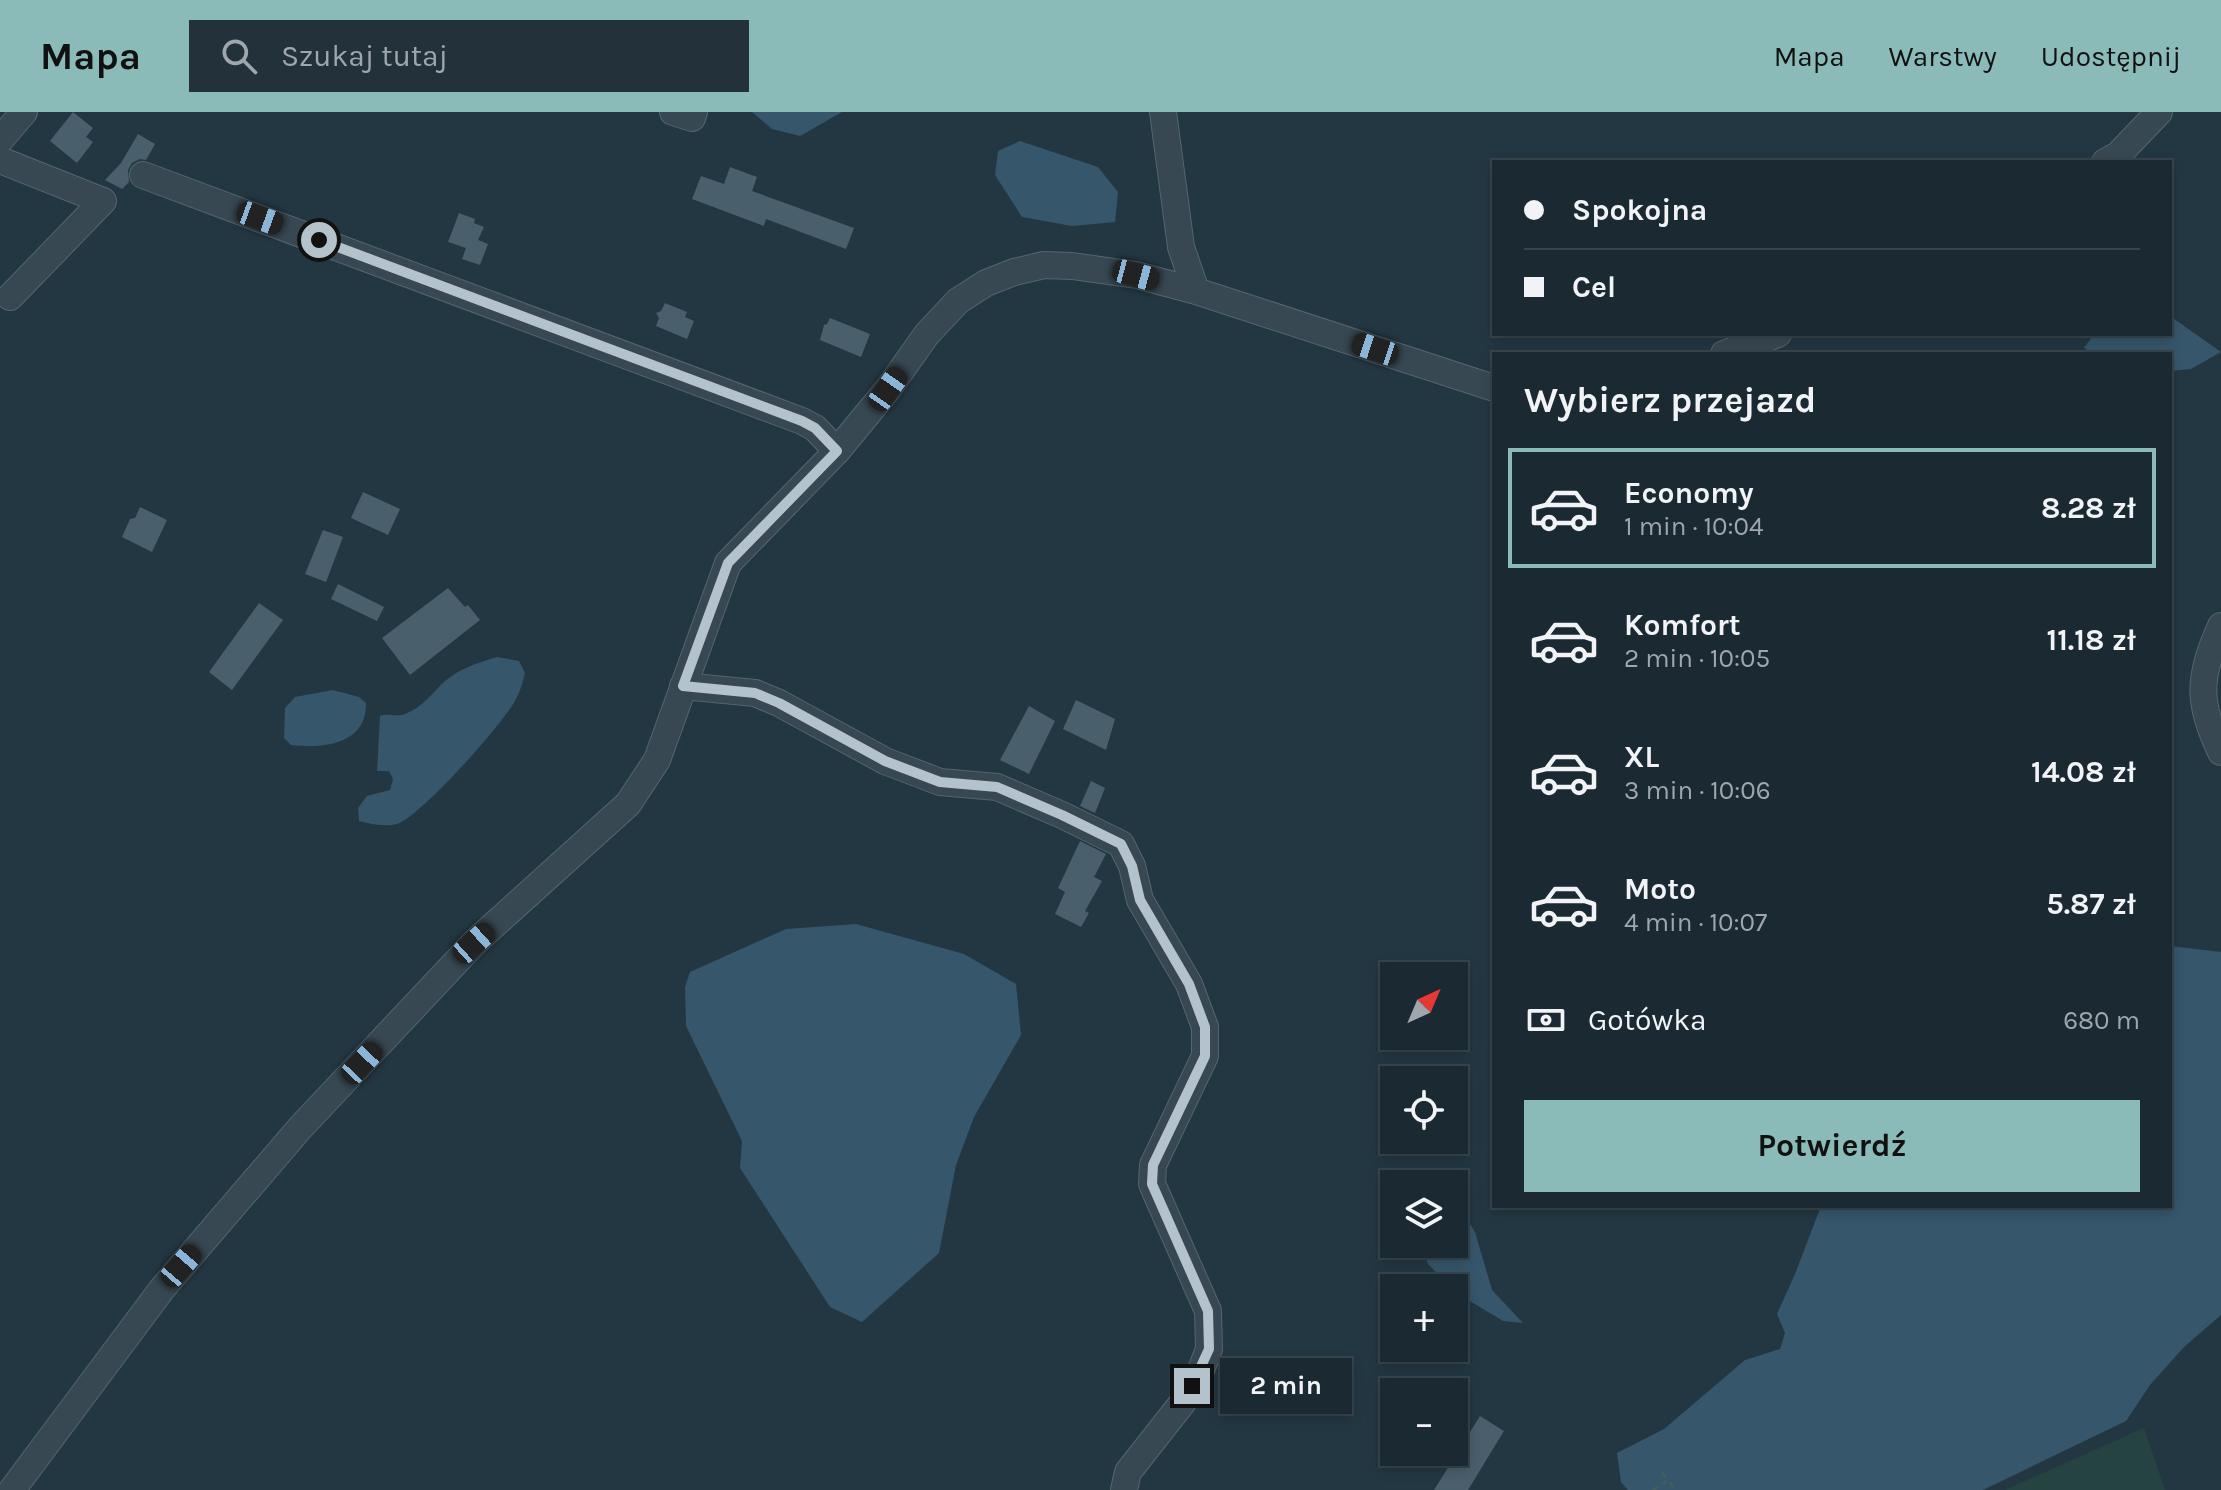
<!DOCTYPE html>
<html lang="pl">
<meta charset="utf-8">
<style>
:root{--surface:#1a2932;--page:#23313a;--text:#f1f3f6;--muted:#9fa6ac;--line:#38454d;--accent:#8bbbb9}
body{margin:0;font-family:Karla,sans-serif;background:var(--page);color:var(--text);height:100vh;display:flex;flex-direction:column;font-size:30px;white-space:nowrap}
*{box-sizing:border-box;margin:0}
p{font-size:26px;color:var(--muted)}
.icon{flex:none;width:44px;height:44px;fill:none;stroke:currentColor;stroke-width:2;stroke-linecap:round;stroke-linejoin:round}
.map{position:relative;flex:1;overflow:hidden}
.details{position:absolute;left:1492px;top:240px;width:680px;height:856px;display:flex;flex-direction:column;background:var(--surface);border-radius:0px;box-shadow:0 4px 12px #0003,0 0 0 2px var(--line)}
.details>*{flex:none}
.top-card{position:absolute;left:1492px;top:48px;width:680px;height:176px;border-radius:0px;box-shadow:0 4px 12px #0003,0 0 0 2px var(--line);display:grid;align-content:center;height:176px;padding:0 32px;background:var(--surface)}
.needle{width:52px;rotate:44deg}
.buttons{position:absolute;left:1380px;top:850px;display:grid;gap:16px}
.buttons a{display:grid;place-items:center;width:88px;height:88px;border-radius:0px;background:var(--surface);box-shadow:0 4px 12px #0003,0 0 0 2px var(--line);font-size:40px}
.end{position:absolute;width:36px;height:36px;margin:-18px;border:10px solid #b4c2cc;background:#111;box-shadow:0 0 0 4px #111}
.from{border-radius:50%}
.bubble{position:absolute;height:56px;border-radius:0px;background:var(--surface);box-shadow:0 4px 12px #0003,0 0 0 2px var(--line);font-size:26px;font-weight:700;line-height:56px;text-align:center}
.car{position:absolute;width:24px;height:48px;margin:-24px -12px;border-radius:10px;box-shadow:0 0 6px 2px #0007;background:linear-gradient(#222 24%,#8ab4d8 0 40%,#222 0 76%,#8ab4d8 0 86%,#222 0)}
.top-card b{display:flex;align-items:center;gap:28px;height:76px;font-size:30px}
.top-card b+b{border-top:2px solid var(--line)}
.top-card i{width:20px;height:20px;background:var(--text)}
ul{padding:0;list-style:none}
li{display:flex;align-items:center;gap:24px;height:120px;margin:0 16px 12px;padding:0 16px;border:4px solid transparent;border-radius:0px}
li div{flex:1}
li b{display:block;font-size:30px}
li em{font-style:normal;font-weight:700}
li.selected{border-color:var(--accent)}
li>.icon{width:72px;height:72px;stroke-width:1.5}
h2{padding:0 32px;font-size:36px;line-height:96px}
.pay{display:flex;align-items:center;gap:20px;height:88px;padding:0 32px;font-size:30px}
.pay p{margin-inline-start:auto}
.cta{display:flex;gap:16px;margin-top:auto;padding:16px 32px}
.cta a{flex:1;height:92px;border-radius:0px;background:var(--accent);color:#111;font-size:32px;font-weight:700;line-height:92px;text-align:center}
header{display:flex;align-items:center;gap:48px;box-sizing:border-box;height:112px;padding:0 40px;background:var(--accent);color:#111}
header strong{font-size:38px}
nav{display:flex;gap:44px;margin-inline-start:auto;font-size:28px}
.search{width:560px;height:72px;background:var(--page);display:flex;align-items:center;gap:20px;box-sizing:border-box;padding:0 28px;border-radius:0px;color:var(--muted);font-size:30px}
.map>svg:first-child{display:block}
.green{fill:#254341}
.water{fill:#36566b}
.building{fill:#495f6b}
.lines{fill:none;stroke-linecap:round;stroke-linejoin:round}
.minor-casing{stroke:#55656f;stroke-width:28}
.path{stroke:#435f5d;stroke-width:3;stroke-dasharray:6 6;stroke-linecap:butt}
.minor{stroke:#384852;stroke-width:26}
.route{stroke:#b4c2cc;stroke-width:10}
</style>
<header>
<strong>Mapa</strong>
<div class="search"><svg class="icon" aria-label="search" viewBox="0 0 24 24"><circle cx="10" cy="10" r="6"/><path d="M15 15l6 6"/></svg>Szukaj tutaj</div>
<nav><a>Mapa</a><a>Warstwy</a><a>Udostępnij</a></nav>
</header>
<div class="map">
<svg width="2221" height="1378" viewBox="0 0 2221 1378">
<rect width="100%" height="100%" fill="#233742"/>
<path class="green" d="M2144,1316L2165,1378H2005Z"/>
<path class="water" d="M752,0H842L800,24L772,17Z
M1020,29L1098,55L1118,80L1115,110L1072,114L1022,105L995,63L998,39Z
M2170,204L2221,240L2191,257L2170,259V242H2094L2084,236L2094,222H2170Z
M497,545L519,549L525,561C523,569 521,577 517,585C507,608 420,705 397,712C385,715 371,712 359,709L358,696L367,684L390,678L393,667L389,659H377L380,604C388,601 397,605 405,602C422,596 432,581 445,569C461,556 477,551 497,545Z
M333,578L359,585L366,591C367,633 322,637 291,633L284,626L285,596L295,585Z
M856,812L964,842L1016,872L1021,923L974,1005L956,1053L939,1141L862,1210L830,1195L740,1056L742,1029L686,914L685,875L690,860L786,817Z
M2170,834L2221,840V1203L2184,1235L2150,1273L2126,1309L1983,1378H1628L1621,1370L1617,1341L1664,1317L1745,1248L1780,1237L1785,1221L1777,1202L1795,1162L1821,1094H2170Z
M1454,1093L1462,1099L1475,1120L1492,1178L1523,1211L1503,1209L1455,1180L1454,1176H1451L1428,1152L1422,1135L1424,1132H1454Z"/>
<path class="building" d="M73,0L93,16L86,25L93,30L77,51L50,29Z
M138,22L155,32L146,48L140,47L132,51L128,58L129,70L122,77L105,68L121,51Z
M730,55L757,65L752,79L854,116L846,137L766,107L764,114L692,87L701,64L724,72Z
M459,101L475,107L474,111L484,115L478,128L488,132L480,153L462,147L466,136L448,130Z
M665,191L687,200L685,205L694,209L687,227L656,214L659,206L656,201L661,199Z
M830,206L870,222L861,245L820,228L824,213L827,212Z
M363,380L400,397L388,423L351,406Z
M140,395L167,408L152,440L122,425L130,407L135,406Z
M323,418L343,425L326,470L305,462Z
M338,472L384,495L377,509L331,487Z
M448,476L465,495L468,493L480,508L410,563L382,526Z
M259,491L283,508L232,578L209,560Z
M1076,588L1115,607L1106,638L1063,617Z
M1029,594L1055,609L1029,662L1000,648Z
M1091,669L1105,676L1095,701L1080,694Z
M1080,729L1106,742L1094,765L1102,769L1085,799L1089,801L1081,815L1055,802L1065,780L1058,776Z
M1480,1304L1504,1319L1468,1378H1434Z"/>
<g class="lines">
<g class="minor-casing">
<path id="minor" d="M673,0L692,6L694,0
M1163,0L1181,135L1196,179
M0,28L24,0
M0,48L103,89L10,185
M2105,50L2118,43L2159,0
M143,63L802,309L815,316L837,339
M1724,242L1778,222
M2221,514C2198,564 2197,591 2221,640
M683,574L755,581L779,591L885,649L940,670L997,675L1062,703L1121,732L1132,754L1140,788L1189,872L1205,915V944L1153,1053L1152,1072L1208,1199L1209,1237L1201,1258L1183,1290L1128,1360L1124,1378
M12,1378L162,1177L300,1016L474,831L628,692L657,648L728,451L837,339L888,277L927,222L958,189L986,171L1014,160L1044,153L1072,154L1136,163L1196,179L1494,276"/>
</g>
<path class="path" d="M1662,1361L1673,1375
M1653,1378L1667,1369"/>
<use href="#minor" class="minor"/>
</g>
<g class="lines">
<path class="route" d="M319,128L802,309L815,316L837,339L728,451L683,574L755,581L779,591L885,649L940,670L997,675L1062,703L1121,732L1132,754L1140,788L1189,872L1205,915V944L1153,1053L1152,1072L1208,1199L1209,1237L1192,1274"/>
</g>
</svg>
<div class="buttons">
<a><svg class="needle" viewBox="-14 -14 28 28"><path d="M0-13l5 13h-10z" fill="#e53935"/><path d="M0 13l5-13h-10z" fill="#9fa6ac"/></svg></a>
<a><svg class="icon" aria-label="locate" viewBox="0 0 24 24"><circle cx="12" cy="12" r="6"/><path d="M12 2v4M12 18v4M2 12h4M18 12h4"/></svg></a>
<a><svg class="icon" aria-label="layers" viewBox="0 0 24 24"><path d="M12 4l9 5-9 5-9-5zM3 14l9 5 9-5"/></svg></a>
<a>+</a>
<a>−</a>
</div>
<i class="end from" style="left:319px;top:128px"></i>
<i class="end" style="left:1192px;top:1274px"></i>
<div class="bubble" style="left:1220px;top:1246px;width:132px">2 min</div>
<i class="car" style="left:260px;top:106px;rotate:110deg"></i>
<i class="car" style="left:1136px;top:163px;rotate:105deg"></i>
<i class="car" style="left:1375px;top:237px;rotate:288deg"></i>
<i class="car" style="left:888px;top:277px;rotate:35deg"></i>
<i class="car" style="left:474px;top:831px;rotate:48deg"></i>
<i class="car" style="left:362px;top:951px;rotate:43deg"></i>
<i class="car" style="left:181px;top:1154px;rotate:41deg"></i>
<div class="top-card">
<b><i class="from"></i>Spokojna</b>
<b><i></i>Cel</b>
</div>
<section class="details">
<h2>Wybierz przejazd</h2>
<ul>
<li class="selected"><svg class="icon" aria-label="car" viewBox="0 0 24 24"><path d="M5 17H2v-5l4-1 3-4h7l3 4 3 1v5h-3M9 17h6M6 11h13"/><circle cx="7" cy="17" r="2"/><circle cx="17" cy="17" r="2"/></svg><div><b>Economy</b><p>1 min · 10:04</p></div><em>8.28 zł</em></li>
<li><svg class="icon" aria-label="car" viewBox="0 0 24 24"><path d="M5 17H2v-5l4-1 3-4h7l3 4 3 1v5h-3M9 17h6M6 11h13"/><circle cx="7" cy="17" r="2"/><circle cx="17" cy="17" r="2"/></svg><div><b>Komfort</b><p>2 min · 10:05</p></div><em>11.18 zł</em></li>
<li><svg class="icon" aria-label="car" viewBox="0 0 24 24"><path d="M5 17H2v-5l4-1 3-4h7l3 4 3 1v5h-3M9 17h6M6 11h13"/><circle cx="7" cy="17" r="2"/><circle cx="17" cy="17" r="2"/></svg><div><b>XL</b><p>3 min · 10:06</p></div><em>14.08 zł</em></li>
<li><svg class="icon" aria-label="car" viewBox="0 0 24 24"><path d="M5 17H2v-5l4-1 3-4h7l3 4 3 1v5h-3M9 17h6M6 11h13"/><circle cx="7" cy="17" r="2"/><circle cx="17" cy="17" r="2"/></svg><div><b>Moto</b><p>4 min · 10:07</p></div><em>5.87 zł</em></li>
</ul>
<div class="pay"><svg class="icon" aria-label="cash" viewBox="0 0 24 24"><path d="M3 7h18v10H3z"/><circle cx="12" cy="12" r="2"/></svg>Gotówka<p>680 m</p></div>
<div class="cta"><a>Potwierdź</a></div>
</section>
</div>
